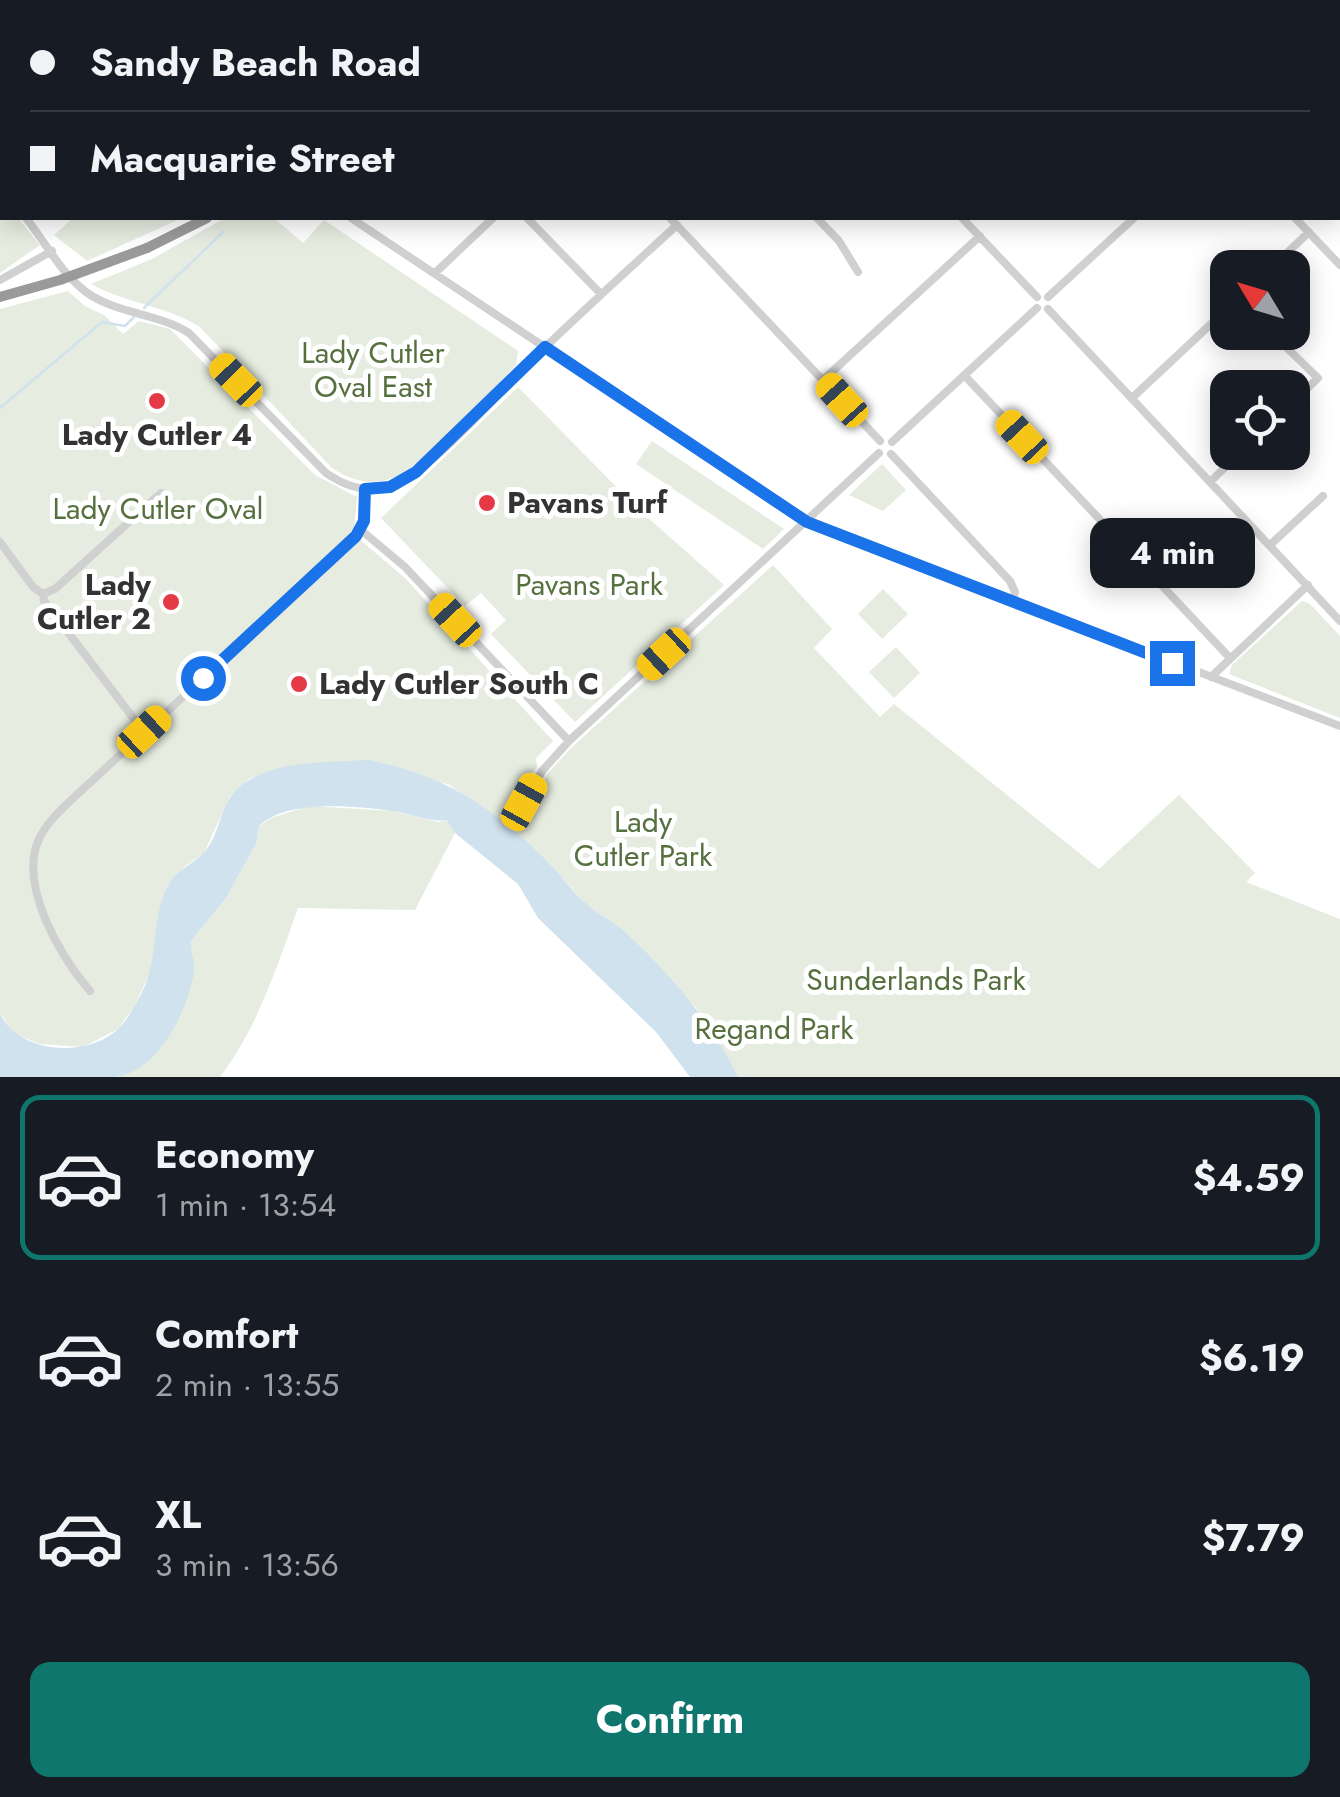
<!DOCTYPE html>
<meta charset="utf-8">
<style>
:root{--surface:#171b24;--page:#20242c;--text:#f1f3f6;--muted:#9ea1a6;--line:#363941;--accent:#0f766e}
body{margin:0;font-family:Jost,sans-serif;background:var(--page);color:var(--text);height:100vh;display:flex;flex-direction:column;font-size:38px;white-space:nowrap}
*{box-sizing:border-box;margin:0}
p{font-size:32px;color:var(--muted)}
.icon{flex:none;width:55px;height:55px;fill:none;stroke:currentColor;stroke-width:2;stroke-linecap:round;stroke-linejoin:round}
.map{position:relative;height:1077px;overflow:hidden}
.panel{display:flex;flex-direction:column;background:var(--surface);flex:1}
.panel>*{flex:none}
.guide{position:absolute;left:0px;top:0px;width:1340px;height:220px;box-shadow:0 5px 25px #0003;display:grid;align-content:center;height:220px;padding:0 30px;background:var(--surface)}
.needle{width:65px;rotate:308deg}
.tools{position:absolute;left:1210px;top:250px;display:grid;gap:20px}
.tools a{display:grid;place-items:center;width:100px;height:100px;border-radius:20px;background:var(--surface);box-shadow:0 5px 25px #0003;font-size:50px}
.end{position:absolute;width:45px;height:45px;margin:-22px;border:12px solid #1a73e8;background:#fff;box-shadow:0 0 0 5px #fff}
.from{border-radius:50%}
.bubble{position:absolute;height:70px;border-radius:20px;background:var(--surface);box-shadow:0 5px 25px #0003;font-size:32px;font-weight:700;line-height:70px;text-align:center}
.car{position:absolute;width:30px;height:60px;margin:-30px -15px;border-radius:12px;box-shadow:0 0 8px 2px #0007;background:linear-gradient(#f5c518 24%,#345 0 40%,#f5c518 0 76%,#345 0 86%,#f5c518 0)}
.guide b{display:flex;align-items:center;gap:35px;height:95px;font-size:38px}
.guide b+b{border-top:2px solid var(--line)}
.guide i{width:25px;height:25px;background:var(--text)}
ul{padding:18px 0 0;list-style:none}
li{display:flex;align-items:center;gap:30px;height:165px;margin:0 20px 15px;padding:0 10px;border:5px solid transparent;border-radius:20px}
li div{flex:1}
li b{display:block;font-size:38px}
li em{font-style:normal;font-weight:700}
li.on{border-color:var(--accent)}
li>.icon{width:90px;height:90px;stroke-width:1.5}
.action{display:flex;gap:20px;margin-top:auto;padding:20px 30px}
.action a{flex:1;height:115px;border-radius:20px;background:var(--accent);color:#fff;font-size:40px;font-weight:700;line-height:115px;text-align:center}
.map>svg:first-child{display:block}
.green{fill:#e6ecdf}
.water{fill:#cfe2ee}
.lines{fill:none;stroke-linecap:round;stroke-linejoin:round}
.stream{stroke:#cfe2ee;stroke-width:2.5}
.minor{stroke:#d0d0d0;stroke-width:8}
.highway{stroke:#9a9a9a;stroke-width:10}
.highway-bridge{stroke:#9a9a9a;stroke-width:10}
.route{stroke:#1a73e8;stroke-width:12}
.poi-dot{fill:#e63946;stroke:#fff;stroke-width:4}
.labels{text-anchor:middle;stroke-width:10;stroke-linejoin:round;paint-order:stroke}
.park-label{font-size:30px;fill:#56703f;stroke:#fff}
.poi-label{font-size:30px;font-weight:bold;fill:#333;stroke:#fff;text-anchor:start}
</style>
<div class="map">
<svg width="1340" height="1077" viewBox="0 0 1340 1077">
<rect width="100%" height="100%" fill="#fff"/>
<path class="green" d="M0,197L2,218H18L40,245L0,273Z
M73,218H182L87,261L54,235Z
M225,218H274L303,243L324,220L518,351L516,365C488,394 420,475 382,481C363,484 346,478 331,467L200,327C167,306 125,303 91,284L152,259Z
M68,291L85,306L104,315L123,334L139,321L170,329L315,475L357,497L354,529L351,532L406,579L553,741L536,758L537,767L513,795L535,813L547,774L571,748L773,565L832,629L814,648L880,717L894,704L1099,869L1179,795L1255,873L1246,882L1340,919V1077H738L713,1031L695,1007L623,931L586,904L550,864L505,823L448,784L326,763L264,773L249,779L230,796L204,853L184,867L168,885L152,968L134,1007L118,1029L83,1047L39,1044L13,1033L0,1012V309Z
M518,387L638,509L724,585L575,722L491,634L506,620L481,593L465,606L381,518Z
M652,441L784,529L763,549L636,464Z
M882,464L906,490L883,511L849,495Z
M883,589L908,614L882,639L858,614Z
M1302,601L1310,604L1340,636V718L1229,674L1232,665Z
M896,647L920,673L894,698L869,672Z
M309,806L393,811L438,822L447,820L452,824L455,833L415,910L298,908C277,966 258,1027 220,1077H118L137,1068L162,1047L191,941L226,898L256,844L259,826L271,818Z"/>
<path class="water" d="M369,760C448,777 488,804 546,860C561,874 572,892 588,905C599,915 614,922 625,932C670,974 712,1022 738,1077H690L656,1032L538,918L518,884L455,833L447,820C430,823 410,813 392,811C357,806 286,799 259,826L256,844L226,898L191,941C190,952 195,961 194,971C188,1011 159,1070 116,1077C83,1077 34,1077 0,1077V1012C16,1054 88,1059 119,1028C129,1018 137,1002 143,990C159,957 151,917 168,886C176,869 195,864 206,850C221,831 219,807 237,789C269,759 327,763 369,760Z"/>
<g class="lines">
<path class="stream" d="M144,308L223,232
M0,408L102,322L125,326L134,317"/>
<path class="minor" d="M116,0L118,2
M405,0L407,2
M609,0L612,2
M761,0L763,2
M888,0L890,2
M1017,0L1019,2
M1280,0L1282,2
M150,2L153,0
M630,2L633,0
M728,2L731,0
M810,2L813,0
M1080,2L1082,0
M1203,2L1204,0
M1338,27L1340,24
M0,144L2,141
M0,188L2,191
M26,218C46,243 64,279 92,296C122,314 159,314 189,333L326,473C345,486 368,494 391,486C429,474 500,391 532,360C579,314 628,270 677,225
M351,218L807,522L1340,726
M527,218L601,294
M670,218L880,441
M817,218L839,241L858,272
M962,218L1037,297
M1295,218L1340,265
M1271,268L1309,232
M435,273L493,218
M0,280L52,251
M1048,297L1134,218
M1048,309L1340,621
M1286,347L1318,378L1292,403
M964,375L1229,657
M823,380L980,236
M1132,398L1228,308
M892,442L1037,308
M891,454L1010,581L1015,592L1012,602
M1210,482L1241,452
M361,530L405,567L569,741
M0,542L33,587L43,594L44,601L144,732
M1270,545L1323,496
M43,594L55,589L161,493
M1211,677L1308,585
M525,802L542,771L569,741L879,453
M90,991C60,956 18,885 39,839C48,820 66,805 81,791L356,537L364,521L365,489"/>
<path class="highway" d="M455,2L457,0
M468,2L471,0
M147,248L207,218"/>
<path class="highway-bridge" d="M0,297L60,280L147,248"/>
</g>
<g class="lines">
<path class="route" d="M203,678L356,536L364,521L365,489L390,487L416,472L545,347L807,522L1172,663"/>
</g>
<g class="poi-dot">
<circle cx="157" cy="401" r="10"/>
<circle cx="487" cy="503" r="10"/>
<circle cx="171" cy="602" r="10"/>
<circle cx="299" cy="684" r="10"/>
</g>
<g class="labels">
<g class="park-label">
<text x="373" y="363">Lady Cutler<tspan x="373" dy="34">Oval East</tspan></text>
<text x="158" y="519">Lady Cutler Oval</text>
<text x="589" y="595">Pavans Park</text>
<text x="643" y="832">Lady<tspan x="643" dy="34">Cutler Park</tspan></text>
<text x="916" y="990">Sunderlands Park</text>
<text x="774" y="1039">Regand Park</text>
</g>
<g class="poi-label">
<text x="157" y="445" text-anchor="middle">Lady Cutler 4</text>
<text x="507" y="513">Pavans Turf</text>
<text x="151" y="595" text-anchor="end">Lady<tspan x="151" dy="34">Cutler 2</tspan></text>
<text x="319" y="694">Lady Cutler South C</text>
</g>
</g>
</svg>
<div class="tools">
<a><svg class="needle" viewBox="-14 -14 28 28"><path d="M0-13l5 13h-10z" fill="#e53935"/><path d="M0 13l5-13h-10z" fill="#9ea1a6"/></svg></a>
<a><svg class="icon" aria-label="locate" viewBox="0 0 24 24"><circle cx="12" cy="12" r="6"/><path d="M12 2v4M12 18v4M2 12h4M18 12h4"/></svg></a>
</div>
<i class="end from" style="left:203px;top:678px"></i>
<i class="end" style="left:1172px;top:663px"></i>
<div class="bubble" style="left:1090px;top:518px;width:165px">4 min</div>
<i class="car" style="left:236px;top:380px;rotate:316deg"></i>
<i class="car" style="left:842px;top:400px;rotate:318deg"></i>
<i class="car" style="left:1022px;top:437px;rotate:317deg"></i>
<i class="car" style="left:455px;top:620px;rotate:317deg"></i>
<i class="car" style="left:664px;top:654px;rotate:227deg"></i>
<i class="car" style="left:144px;top:732px;rotate:47deg"></i>
<i class="car" style="left:524px;top:802px;rotate:29deg"></i>
<div class="guide">
<b><i class="from"></i>Sandy Beach Road</b>
<b><i></i>Macquarie Street</b>
</div>
</div>
<section class="panel">
<ul>
<li class="on"><svg class="icon" aria-label="car" viewBox="0 0 24 24"><path d="M5 17H2v-5l4-1 3-4h7l3 4 3 1v5h-3M9 17h6M6 11h13"/><circle cx="7" cy="17" r="2"/><circle cx="17" cy="17" r="2"/></svg><div><b>Economy</b><p>1 min · 13:54</p></div><em>$4.59</em></li>
<li><svg class="icon" aria-label="car" viewBox="0 0 24 24"><path d="M5 17H2v-5l4-1 3-4h7l3 4 3 1v5h-3M9 17h6M6 11h13"/><circle cx="7" cy="17" r="2"/><circle cx="17" cy="17" r="2"/></svg><div><b>Comfort</b><p>2 min · 13:55</p></div><em>$6.19</em></li>
<li><svg class="icon" aria-label="car" viewBox="0 0 24 24"><path d="M5 17H2v-5l4-1 3-4h7l3 4 3 1v5h-3M9 17h6M6 11h13"/><circle cx="7" cy="17" r="2"/><circle cx="17" cy="17" r="2"/></svg><div><b>XL</b><p>3 min · 13:56</p></div><em>$7.79</em></li>
</ul>
<div class="action"><a>Confirm</a></div>
</section>
